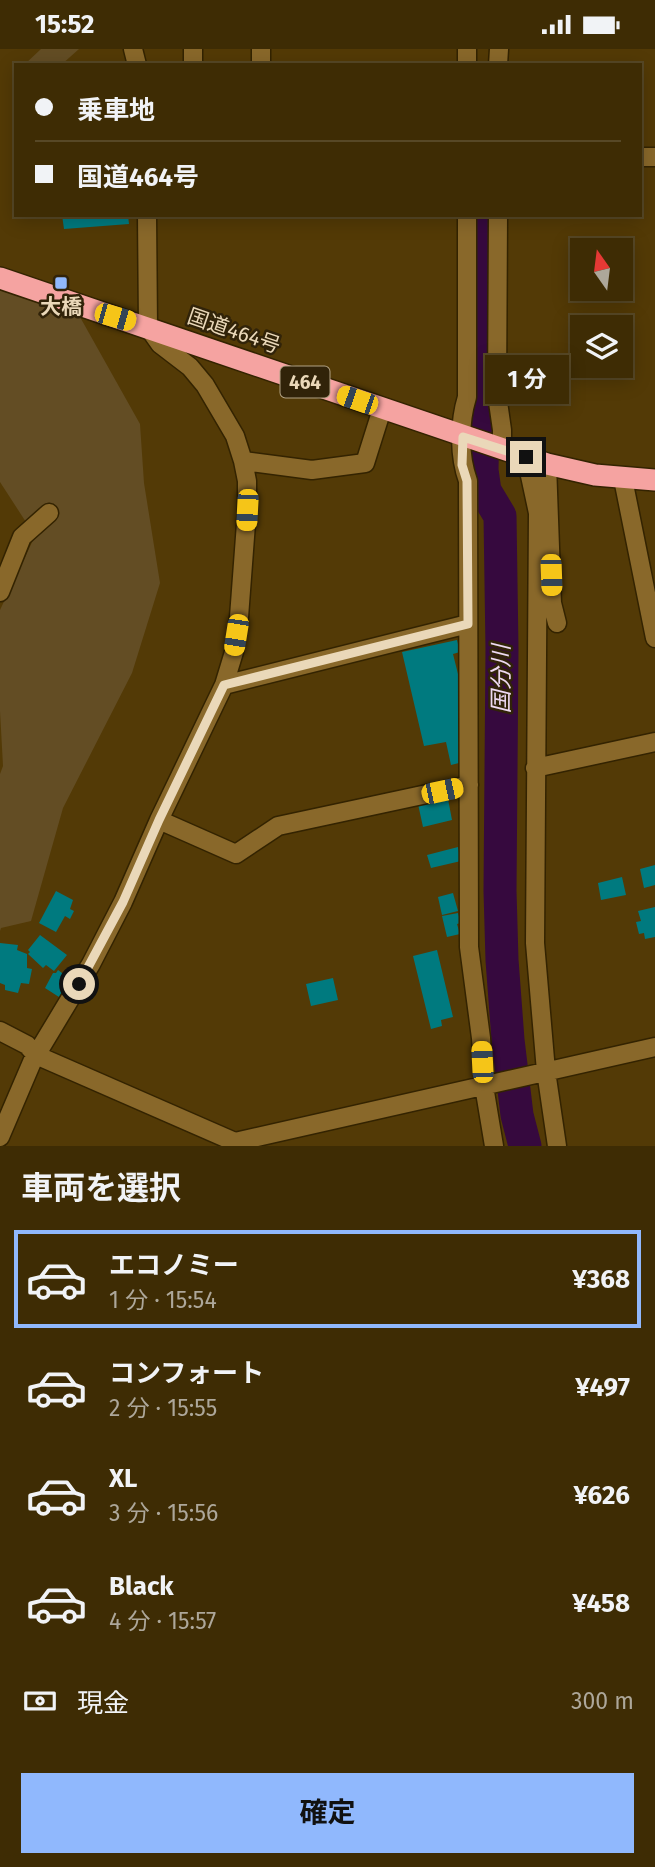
<!DOCTYPE html>
<html lang="ja">
<meta charset="utf-8">
<style>
:root{--surface:#3e2c04;--page:#493813;--text:#f1f3f6;--muted:#ada79a;--line:#574826;--accent:#90b8fd}
body{margin:0;font-family:"Fira Sans","Noto Sans JP",sans-serif;background:var(--page);color:var(--text);height:100vh;display:flex;flex-direction:column;font-size:26px;white-space:nowrap}
*{box-sizing:border-box;margin:0}
p{font-size:23px;color:var(--muted)}
.icon{flex:none;width:38px;height:38px;fill:none;stroke:currentColor;stroke-width:2;stroke-linecap:round;stroke-linejoin:round}
.map{position:relative;height:1097px;overflow:hidden}
.side{display:flex;flex-direction:column;background:var(--surface);flex:1}
.side>*{flex:none}
.hud{position:absolute;left:14px;top:14px;width:628px;height:154px;border-radius:0px;box-shadow:0 4px 18px #0003,0 0 0 2px var(--line);display:grid;align-content:center;height:154px;padding:0 21px;background:var(--surface)}
.needle{width:46px;rotate:346deg}
.controls{position:absolute;left:570px;top:189px;display:grid;gap:14px}
.controls a{display:grid;place-items:center;width:63px;height:63px;border-radius:0px;background:var(--surface);box-shadow:0 4px 18px #0003,0 0 0 2px var(--line);font-size:35px}
.end{position:absolute;width:32px;height:32px;margin:-16px;border:9px solid #ead8b9;background:#111;box-shadow:0 0 0 4px #111}
.from{border-radius:50%}
.bubble{position:absolute;height:49px;border-radius:0px;background:var(--surface);box-shadow:0 4px 18px #0003,0 0 0 2px var(--line);font-size:23px;font-weight:700;line-height:49px;text-align:center}
.car{position:absolute;width:21px;height:42px;margin:-21px -10px;border-radius:9px;box-shadow:0 0 5px 2px #0007;background:linear-gradient(#f5c518 24%,#345 0 40%,#f5c518 0 76%,#345 0 86%,#f5c518 0)}
.hud b{display:flex;align-items:center;gap:24px;height:66px;font-size:26px}
.hud b+b{border-top:2px solid var(--line)}
.hud i{width:18px;height:18px;background:var(--text)}
ul{padding:0;list-style:none}
li{display:flex;align-items:center;gap:21px;height:98px;margin:0 14px 10px;padding:0 7px;border:4px solid transparent;border-radius:0px}
li div{flex:1}
li b{display:block;font-size:26px}
li em{font-style:normal;font-weight:700}
li.on{border-color:var(--accent)}
li>.icon{width:63px;height:63px;stroke-width:1.5}
h2{padding:0 21px;font-size:32px;line-height:84px}
.pay{display:flex;align-items:center;gap:18px;height:77px;padding:0 21px;font-size:26px}
.pay p{margin-inline-start:auto}
.action{display:flex;gap:14px;margin-top:auto;padding:14px 21px}
.action a{flex:1;height:80px;border-radius:0px;background:var(--accent);color:#111;font-size:28px;font-weight:700;line-height:80px;text-align:center}
.status{display:flex;justify-content:space-between;align-items:center;height:49px;padding:0 35px;background:var(--surface);direction:ltr}
.status svg{height:19px;fill:currentColor}
.map>svg:first-child{display:block}
.green{fill:#634d24}
.lines{fill:none;stroke-linecap:round;stroke-linejoin:round}
.river{stroke:#36093e;stroke-width:33}
.building{fill:#007a7f}
.minor-casing{stroke:#332301;stroke-width:21}
.highway-casing{stroke:#332301;stroke-width:24}
.minor{stroke:#89682a;stroke-width:18}
.highway{stroke:#f5a3a1;stroke-width:21}
.route{stroke:#ead8b9;stroke-width:9}
.poi-dot{fill:#90b8fd;stroke:#312309;stroke-width:2.5}
.labels{text-anchor:middle;stroke-width:5;stroke-linejoin:round;paint-order:stroke}
.shield{fill:#312309;stroke:#b2a284;stroke-width:2}
.shield-label{font-size:19px;font-weight:bold;fill:#ead8b9}
.poi-label{font-size:21px;font-weight:bold;fill:#ead8b9;stroke:#312309}
.street-label{font-size:21px;fill:#ead8b9;stroke:#312309}
.water-label{font-size:23px;font-style:italic;fill:#eed9f2;stroke:#312309}
</style>
<div class="status"><b>15:52</b><svg viewBox="0 0 49 12"><path d="M0 12V9h3v3zM5 12V6h3v6zM10 12V3h3v9zM15 12V0h3v12zM26 1h20v11H26zM47 4h2v5h-2z"/></svg></div>
<div class="map">
<svg width="655" height="1097" viewBox="0 0 655 1097">
<rect width="100%" height="100%" fill="#533a06"/>
<path class="green" d="M41,0H79L61,16H24Z
M0,240L80,268L140,375L144,434L160,534L132,624L63,759L31,872L1,879L0,882V725L3,717L0,662V561L35,487L0,433Z"/>
<g class="lines">
<path class="river" d="M487,166L482,421L485,442L500,467L502,600L500,842L502,911L508,991L517,1066L525,1097"/>
</g>
<path class="building" d="M62,166H128L129,175L64,180Z
M457,591L460,603L453,605L459,629V714L451,716L446,693L424,697L402,603Z
M448,750L452,771L423,778L418,755Z
M458,798L461,812L431,819L427,806Z
M655,816V836L644,839L640,820Z
M622,828L626,846L601,851L598,834Z
M56,842L73,851L70,860L74,862L70,870L65,867L56,883L39,874Z
M453,844L458,862L442,866L438,848Z
M655,858V888L645,890L644,884L639,885L636,873L641,872L638,862Z
M458,864L461,874L457,875L460,885L447,888L442,867Z
M40,886L67,906L54,922L46,916L43,919L28,905L30,903L28,901Z
M0,894L18,896L17,901L27,905V919L32,920L29,935L21,934L18,944L5,941V936L0,934Z
M437,901L453,968L441,971L442,977L431,980L413,907Z
M58,921L70,930L59,948L45,939L53,924H56Z
M333,929L338,951L311,957L306,935Z"/>
<g class="lines">
<g class="minor-casing">
<path id="minor" d="M133,0L137,16
M193,16V0
M261,16V0
M467,16V0
M498,16L499,0
M640,108H655
M467,166V348C459,374 459,407 468,432L469,898L481,989L484,1037L494,1097
M498,166L497,346L502,381V401
M526,408L538,464L535,894L546,1022L557,1097
M243,412L312,421L365,414L382,360
M547,415L552,554L557,574
M623,430L655,589
M0,543L22,488L49,464
M224,636L468,575
M535,719L655,693
M159,771L236,805L278,777L469,736
M0,982L27,996L36,1006L45,1010L235,1093L655,998
M0,1088L32,1013L91,915L123,853L159,771L224,636L234,603L239,568L247,461V432L243,412L235,387L205,336L190,318L160,295L148,278L147,166"/>
</g>
<g class="highway-casing">
<path id="highway" d="M0,229L547,415L595,426L655,431"/>
</g>
<use href="#minor" class="minor"/>
<use href="#highway" class="highway"/>
</g>
<g class="lines">
<path class="route" d="M79,935L123,853L159,771L224,636L468,575L467,432L462,416L463,388L526,408"/>
</g>
<rect class="poi-dot" x="54" y="227" width="14" height="14" rx="3.5"/>
<g class="labels">
<rect class="shield" x="280.5" y="317.5" width="49" height="31" rx="5"/>
<g class="shield-label">
<text x="305" y="340">464</text>
</g>
<g class="poi-label">
<text x="61" y="265">大橋</text>
</g>
<g class="street-label">
<text transform="translate(234 282) rotate(19)" y="7">国道464号</text>
</g>
<g class="water-label">
<text transform="translate(501 630) rotate(-90)" y="8">国分川</text>
</g>
</g>
</svg>
<div class="controls">
<a><svg class="needle" viewBox="-14 -14 28 28"><path d="M0-13l5 13h-10z" fill="#e53935"/><path d="M0 13l5-13h-10z" fill="#ada79a"/></svg></a>
<a><svg class="icon" aria-label="layers" viewBox="0 0 24 24"><path d="M12 4l9 5-9 5-9-5zM3 14l9 5 9-5"/></svg></a>
</div>
<i class="end from" style="left:79px;top:935px"></i>
<i class="end" style="left:526px;top:408px"></i>
<div class="bubble" style="left:485px;top:306px;width:84px">1 分</div>
<i class="car" style="left:115px;top:268px;rotate:106deg"></i>
<i class="car" style="left:357px;top:351px;rotate:289deg"></i>
<i class="car" style="left:247px;top:461px;rotate:183deg"></i>
<i class="car" style="left:551px;top:526px;rotate:178deg"></i>
<i class="car" style="left:236px;top:586px;rotate:189deg"></i>
<i class="car" style="left:442px;top:742px;rotate:78deg"></i>
<i class="car" style="left:482px;top:1013px;rotate:357deg"></i>
<div class="hud">
<b><i class="from"></i>乗車地</b>
<b><i></i>国道464号</b>
</div>
</div>
<section class="side">
<h2>車両を選択</h2>
<ul>
<li class="on"><svg class="icon" aria-label="car" viewBox="0 0 24 24"><path d="M5 17H2v-5l4-1 3-4h7l3 4 3 1v5h-3M9 17h6M6 11h13"/><circle cx="7" cy="17" r="2"/><circle cx="17" cy="17" r="2"/></svg><div><b>エコノミー</b><p>1 分 · 15:54</p></div><em>¥368</em></li>
<li><svg class="icon" aria-label="car" viewBox="0 0 24 24"><path d="M5 17H2v-5l4-1 3-4h7l3 4 3 1v5h-3M9 17h6M6 11h13"/><circle cx="7" cy="17" r="2"/><circle cx="17" cy="17" r="2"/></svg><div><b>コンフォート</b><p>2 分 · 15:55</p></div><em>¥497</em></li>
<li><svg class="icon" aria-label="car" viewBox="0 0 24 24"><path d="M5 17H2v-5l4-1 3-4h7l3 4 3 1v5h-3M9 17h6M6 11h13"/><circle cx="7" cy="17" r="2"/><circle cx="17" cy="17" r="2"/></svg><div><b>XL</b><p>3 分 · 15:56</p></div><em>¥626</em></li>
<li><svg class="icon" aria-label="car" viewBox="0 0 24 24"><path d="M5 17H2v-5l4-1 3-4h7l3 4 3 1v5h-3M9 17h6M6 11h13"/><circle cx="7" cy="17" r="2"/><circle cx="17" cy="17" r="2"/></svg><div><b>Black</b><p>4 分 · 15:57</p></div><em>¥458</em></li>
</ul>
<div class="pay"><svg class="icon" aria-label="cash" viewBox="0 0 24 24"><path d="M3 7h18v10H3z"/><circle cx="12" cy="12" r="2"/></svg>現金<p>300 m</p></div>
<div class="action"><a>確定</a></div>
</section>
